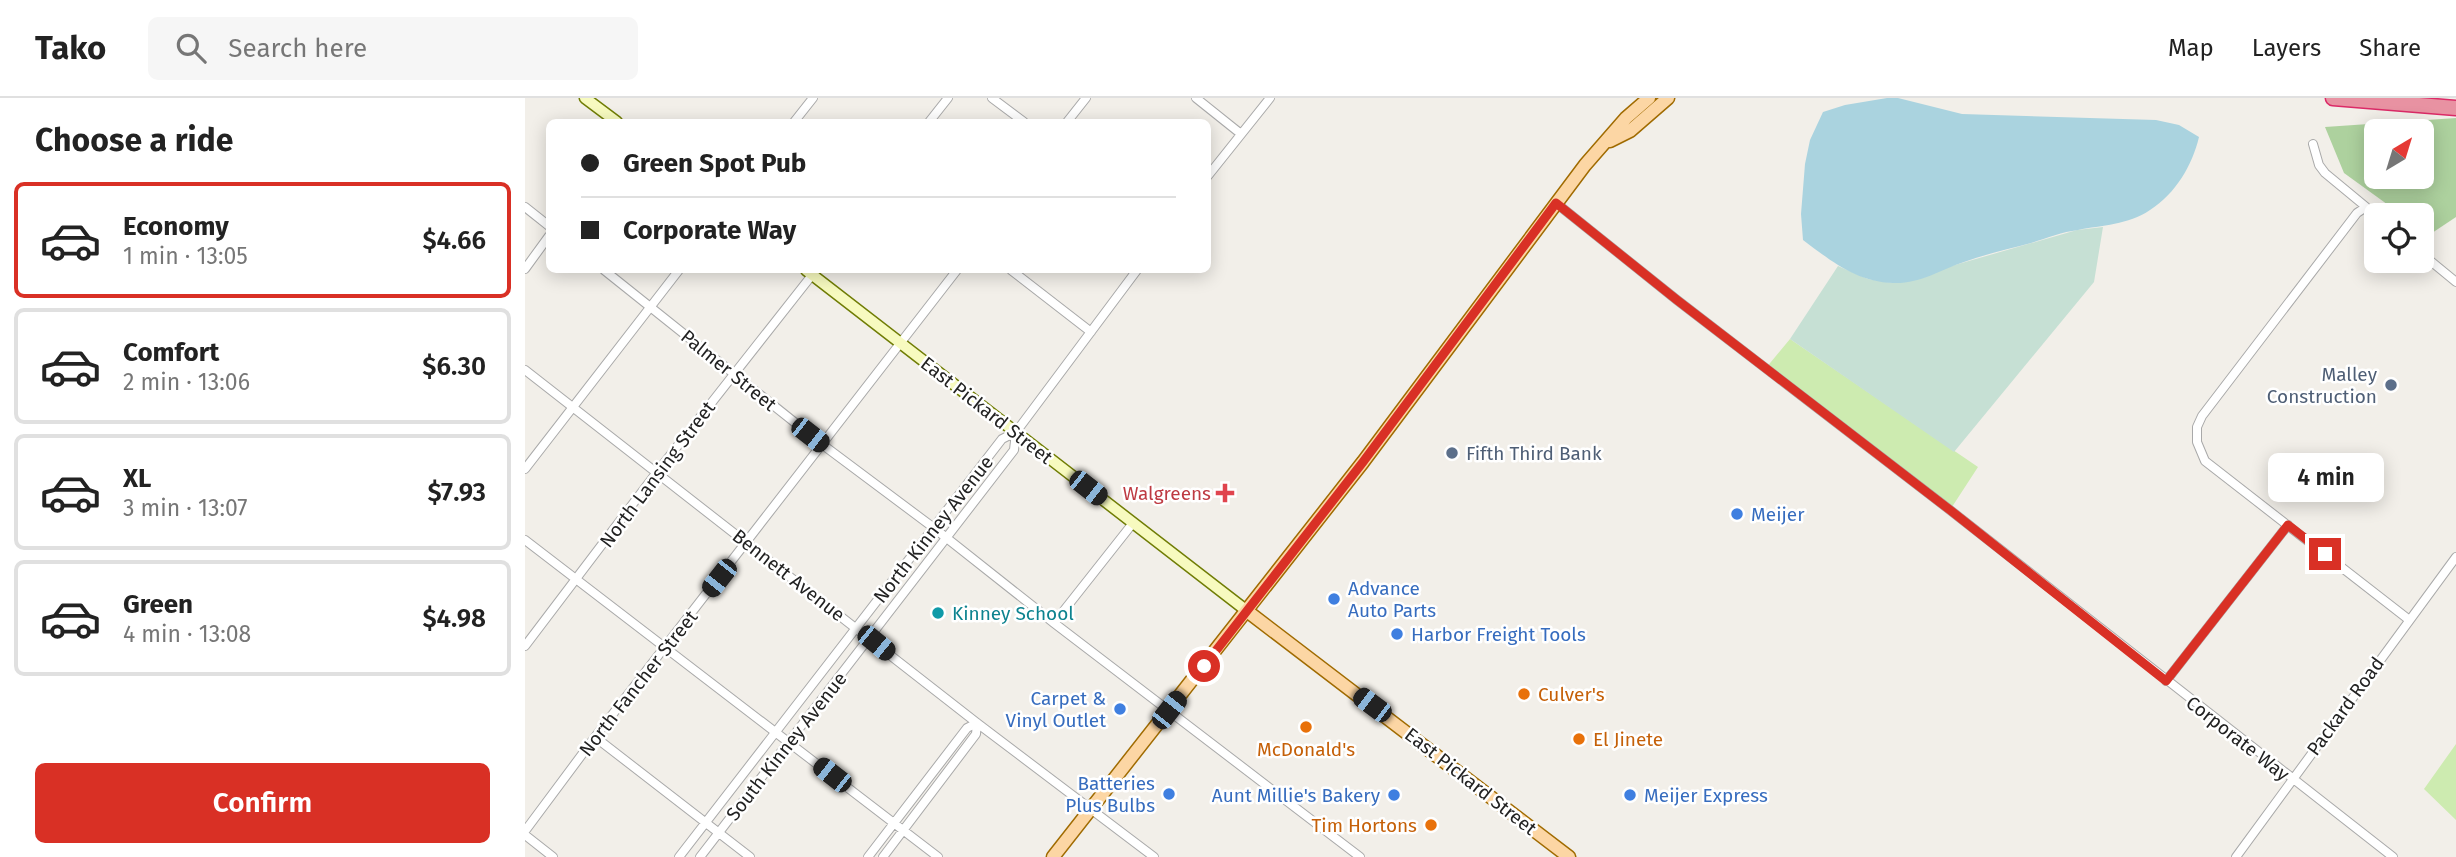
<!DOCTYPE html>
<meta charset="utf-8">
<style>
:root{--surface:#fff;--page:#f6f6f6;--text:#222;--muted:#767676;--line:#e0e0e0;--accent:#d93025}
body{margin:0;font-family:"Fira Sans",sans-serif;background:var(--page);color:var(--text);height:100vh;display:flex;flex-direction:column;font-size:26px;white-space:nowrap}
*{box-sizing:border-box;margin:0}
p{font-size:23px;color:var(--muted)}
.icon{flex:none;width:38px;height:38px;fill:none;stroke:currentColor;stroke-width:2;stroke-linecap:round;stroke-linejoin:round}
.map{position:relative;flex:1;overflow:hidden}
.details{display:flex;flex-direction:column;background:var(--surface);width:525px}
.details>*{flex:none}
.top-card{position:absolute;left:21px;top:21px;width:665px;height:154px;border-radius:10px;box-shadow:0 4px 18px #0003;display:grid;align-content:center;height:154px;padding:0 35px;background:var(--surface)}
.needle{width:46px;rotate:38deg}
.buttons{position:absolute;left:1839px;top:21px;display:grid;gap:14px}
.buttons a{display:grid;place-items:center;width:70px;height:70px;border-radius:10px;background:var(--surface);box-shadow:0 4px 18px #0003;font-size:35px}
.end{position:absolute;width:32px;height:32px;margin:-16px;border:9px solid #d93025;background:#fff;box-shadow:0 0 0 4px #fff}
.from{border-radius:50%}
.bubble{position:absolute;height:49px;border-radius:10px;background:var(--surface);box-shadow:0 4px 18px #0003;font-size:23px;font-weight:600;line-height:49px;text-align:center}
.car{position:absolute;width:21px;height:42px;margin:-21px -10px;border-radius:9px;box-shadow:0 0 5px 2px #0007;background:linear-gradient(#222 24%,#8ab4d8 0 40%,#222 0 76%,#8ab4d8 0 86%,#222 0)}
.top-card b{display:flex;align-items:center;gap:24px;height:66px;font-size:26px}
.top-card b+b{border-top:2px solid var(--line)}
.top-card i{width:18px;height:18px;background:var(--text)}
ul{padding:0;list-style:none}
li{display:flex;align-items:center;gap:21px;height:116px;margin:0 14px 10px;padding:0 21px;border:4px solid var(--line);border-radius:10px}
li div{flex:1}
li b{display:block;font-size:26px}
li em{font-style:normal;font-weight:600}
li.selected{border-color:var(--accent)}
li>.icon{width:63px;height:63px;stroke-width:1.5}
h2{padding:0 35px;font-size:32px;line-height:84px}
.action{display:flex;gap:14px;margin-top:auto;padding:14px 35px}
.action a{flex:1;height:80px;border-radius:10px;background:var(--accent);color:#fff;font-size:28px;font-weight:600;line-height:80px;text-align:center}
header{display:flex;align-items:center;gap:42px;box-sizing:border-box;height:98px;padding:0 35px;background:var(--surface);border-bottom:2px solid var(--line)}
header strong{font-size:33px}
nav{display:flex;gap:38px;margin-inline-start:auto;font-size:24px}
.search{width:490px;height:63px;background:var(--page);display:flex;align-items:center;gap:18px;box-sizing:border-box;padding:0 24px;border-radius:10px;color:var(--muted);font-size:26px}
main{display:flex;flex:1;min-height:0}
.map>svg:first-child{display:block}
.grass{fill:#cdebb0}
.forest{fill:#add19e;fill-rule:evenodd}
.wetland{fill:#c6e0d4}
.water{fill:#aad3df}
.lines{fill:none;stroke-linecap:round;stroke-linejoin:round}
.minor-casing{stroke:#a9a9a9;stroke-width:10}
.secondary-casing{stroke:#707d05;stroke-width:13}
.primary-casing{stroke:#a06b00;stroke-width:15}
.motorway-casing{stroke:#dc2a67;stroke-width:17}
.minor{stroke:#fff;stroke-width:8}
.secondary{stroke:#f7fabf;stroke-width:10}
.primary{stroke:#fcd6a4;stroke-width:12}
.motorway{stroke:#e892a2;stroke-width:14}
.route{stroke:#d93025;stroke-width:9}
.service-dot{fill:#5c6f8a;stroke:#fff;stroke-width:2.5}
.health-dot{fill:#e0444e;stroke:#fff;stroke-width:2.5}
.shop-dot{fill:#3f7fe0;stroke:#fff;stroke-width:2.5}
.culture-dot{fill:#0f9aa8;stroke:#fff;stroke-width:2.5}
.food-dot{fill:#e8710a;stroke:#fff;stroke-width:2.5}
.labels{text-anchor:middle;stroke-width:5;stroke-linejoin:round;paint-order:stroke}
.street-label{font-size:19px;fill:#222;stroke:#fff}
.service-label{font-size:19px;fill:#4e5e75;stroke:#fff;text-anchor:end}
.health-label{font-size:19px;fill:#be3a42;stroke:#fff;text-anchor:end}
.shop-label{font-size:19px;fill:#366cbe;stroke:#fff;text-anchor:start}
.culture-label{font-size:19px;fill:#0d838f;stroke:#fff;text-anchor:start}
.food-label{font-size:19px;fill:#c56008;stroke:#fff;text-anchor:start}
</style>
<header>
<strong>Tako</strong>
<div class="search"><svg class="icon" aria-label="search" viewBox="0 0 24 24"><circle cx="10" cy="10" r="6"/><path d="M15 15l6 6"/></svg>Search here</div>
<nav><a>Map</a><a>Layers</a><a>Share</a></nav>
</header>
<main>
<section class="details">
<h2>Choose a ride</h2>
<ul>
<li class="selected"><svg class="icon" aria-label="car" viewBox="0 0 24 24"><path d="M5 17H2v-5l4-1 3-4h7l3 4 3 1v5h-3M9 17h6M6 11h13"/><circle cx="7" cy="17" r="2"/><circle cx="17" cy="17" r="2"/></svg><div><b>Economy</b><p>1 min · 13:05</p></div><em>$4.66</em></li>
<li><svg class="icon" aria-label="car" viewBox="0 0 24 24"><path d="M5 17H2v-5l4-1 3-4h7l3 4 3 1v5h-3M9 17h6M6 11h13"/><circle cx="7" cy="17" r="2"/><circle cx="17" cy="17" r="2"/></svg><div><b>Comfort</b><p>2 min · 13:06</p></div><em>$6.30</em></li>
<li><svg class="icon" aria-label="car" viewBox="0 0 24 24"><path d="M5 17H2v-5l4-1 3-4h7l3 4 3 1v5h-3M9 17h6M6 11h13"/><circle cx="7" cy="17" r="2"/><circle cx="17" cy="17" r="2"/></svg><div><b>XL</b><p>3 min · 13:07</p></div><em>$7.93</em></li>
<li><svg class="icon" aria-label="car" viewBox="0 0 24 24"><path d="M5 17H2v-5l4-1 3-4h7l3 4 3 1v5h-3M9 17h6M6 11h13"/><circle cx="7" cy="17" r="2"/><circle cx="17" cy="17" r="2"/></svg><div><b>Green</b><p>4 min · 13:08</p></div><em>$4.98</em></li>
</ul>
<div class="action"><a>Confirm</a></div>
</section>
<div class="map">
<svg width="1931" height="759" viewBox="0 0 1931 759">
<rect width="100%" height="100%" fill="#f2efe9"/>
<path class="grass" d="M1265,241L1453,369L1425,412L1241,270Z
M1931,646V722L1899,691Z"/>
<path class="forest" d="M1931,20V119L1904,137L1897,132V117H1877L1819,75L1800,29ZM1852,33H1897V79H1852Z"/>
<path class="wetland" d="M1578,129L1569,184L1429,354L1265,241L1313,168L1343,181L1367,185L1552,132Z"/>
<path class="water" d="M1362,0H1373L1437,16L1631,22L1654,27L1674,39C1667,68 1651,95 1625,112C1603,127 1577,127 1553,132C1537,134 1522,140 1506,145C1484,151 1461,156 1439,164C1415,172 1395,186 1368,185C1332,184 1306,163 1278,142L1276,116L1280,66L1285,42L1298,14L1320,7Z"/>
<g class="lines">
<g class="minor-casing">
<path id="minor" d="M467,0L499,24
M671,0L716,36
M269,24L288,0
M404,24L423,0
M542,24L561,0
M1788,46L1794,67L1800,75L1852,118
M682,79L745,0
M1031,105L1152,202L1425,412L1868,759
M0,109L24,128
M1841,109L1832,115L1677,318L1672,329V344L1680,363L1883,521
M1897,156L1931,184
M0,171L24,138
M79,172L298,347L409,430L529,525L835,759
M486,172L566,234
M0,272L452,625L629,759
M0,371L154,172
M0,442L413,759
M529,525L608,425
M0,548L132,374L291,172
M1641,583L1763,427
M70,639L225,759
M0,733L70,639L432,172
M0,737L28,759
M154,759L477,341L491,334L612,172
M175,759L489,352L491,334
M343,759L442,630L452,625L451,636L358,759
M1711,759L1931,459"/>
</g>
<g class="secondary-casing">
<path id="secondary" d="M60,0L92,24
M281,172L722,513"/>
</g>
<g class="primary-casing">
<path id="primary" d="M1085,43L1105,33L1143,0
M722,513L1044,759
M528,759L838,364L1060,67L1101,20L1124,0"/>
</g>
<g class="motorway-casing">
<path id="motorway" d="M1808,0L1931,10"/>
</g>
<use href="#minor" class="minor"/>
<use href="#secondary" class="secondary"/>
<use href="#primary" class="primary"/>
<use href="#motorway" class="motorway"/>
</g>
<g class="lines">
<path class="route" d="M679,568L838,364L1031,105L1152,202L1425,412L1641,583L1763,427L1800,456"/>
</g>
<g class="service-dot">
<circle cx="1866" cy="287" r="7"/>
<circle cx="927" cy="355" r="7"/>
</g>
<path class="health-dot" d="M696.5 384.5h7v7h7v7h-7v7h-7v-7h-7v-7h7z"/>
<g class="shop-dot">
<circle cx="1212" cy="416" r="7"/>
<circle cx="809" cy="501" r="7"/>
<circle cx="872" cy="536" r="7"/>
<circle cx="595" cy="611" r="7"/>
<circle cx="644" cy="696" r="7"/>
<circle cx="869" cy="697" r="7"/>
<circle cx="1105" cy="697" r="7"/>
</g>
<circle class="culture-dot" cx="413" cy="515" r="7"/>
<g class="food-dot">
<circle cx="999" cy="596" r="7"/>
<circle cx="781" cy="629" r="7"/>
<circle cx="1054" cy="641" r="7"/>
<circle cx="906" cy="727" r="7"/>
</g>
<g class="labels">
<g class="street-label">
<text transform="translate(204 272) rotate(39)" y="7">Palmer Street</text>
<text transform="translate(462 312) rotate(38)" y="7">East Pickard Street</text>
<text transform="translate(132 376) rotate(-53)" y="7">North Lansing Street</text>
<text transform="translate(408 431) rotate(-52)" y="7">North Kinney Avenue</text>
<text transform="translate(264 477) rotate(38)" y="7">Bennett Avenue</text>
<text transform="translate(113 585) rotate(-52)" y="7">North Fancher Street</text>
<text transform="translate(1820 608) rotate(-54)" y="7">Packard Road</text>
<text transform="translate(1713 640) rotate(38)" y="7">Corporate Way</text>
<text transform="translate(261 648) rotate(-52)" y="7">South Kinney Avenue</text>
<text transform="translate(946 683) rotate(38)" y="7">East Pickard Street</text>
</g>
<g class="service-label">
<text x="1852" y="283">Malley<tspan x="1852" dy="22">Construction</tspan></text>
<text x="941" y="362" text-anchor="start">Fifth Third Bank</text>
</g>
<g class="health-label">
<text x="686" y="402">Walgreens</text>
</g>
<g class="shop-label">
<text x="1226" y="423">Meijer</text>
<text x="823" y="497">Advance<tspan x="823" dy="22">Auto Parts</tspan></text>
<text x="886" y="543">Harbor Freight Tools</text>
<text x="581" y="607" text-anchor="end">Carpet &amp;<tspan x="581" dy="22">Vinyl Outlet</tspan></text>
<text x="630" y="692" text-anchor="end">Batteries<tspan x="630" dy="22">Plus Bulbs</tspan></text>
<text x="855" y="704" text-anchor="end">Aunt Millie's Bakery</text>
<text x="1119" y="704">Meijer Express</text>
</g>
<g class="culture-label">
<text x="427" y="522">Kinney School</text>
</g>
<g class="food-label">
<text x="1013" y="603">Culver's</text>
<text x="1068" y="648">El Jinete</text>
<text x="781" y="658" text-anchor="middle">McDonald's</text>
<text x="892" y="734" text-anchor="end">Tim Hortons</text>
</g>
</g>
</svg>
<div class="buttons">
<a><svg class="needle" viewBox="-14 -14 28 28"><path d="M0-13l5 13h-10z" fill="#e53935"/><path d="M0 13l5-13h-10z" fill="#767676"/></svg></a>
<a><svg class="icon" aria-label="locate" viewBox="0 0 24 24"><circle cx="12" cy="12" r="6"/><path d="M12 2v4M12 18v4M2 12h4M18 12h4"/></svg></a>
</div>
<i class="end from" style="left:679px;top:568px"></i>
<i class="end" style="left:1800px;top:456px"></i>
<div class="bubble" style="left:1743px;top:355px;width:116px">4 min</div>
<i class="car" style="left:285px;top:337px;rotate:128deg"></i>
<i class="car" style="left:563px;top:390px;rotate:128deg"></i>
<i class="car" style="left:194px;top:480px;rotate:218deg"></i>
<i class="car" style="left:351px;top:545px;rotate:129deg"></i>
<i class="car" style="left:847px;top:607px;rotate:307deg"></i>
<i class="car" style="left:644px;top:612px;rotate:38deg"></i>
<i class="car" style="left:307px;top:677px;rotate:308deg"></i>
<div class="top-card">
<b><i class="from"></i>Green Spot Pub</b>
<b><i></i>Corporate Way</b>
</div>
</div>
</main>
